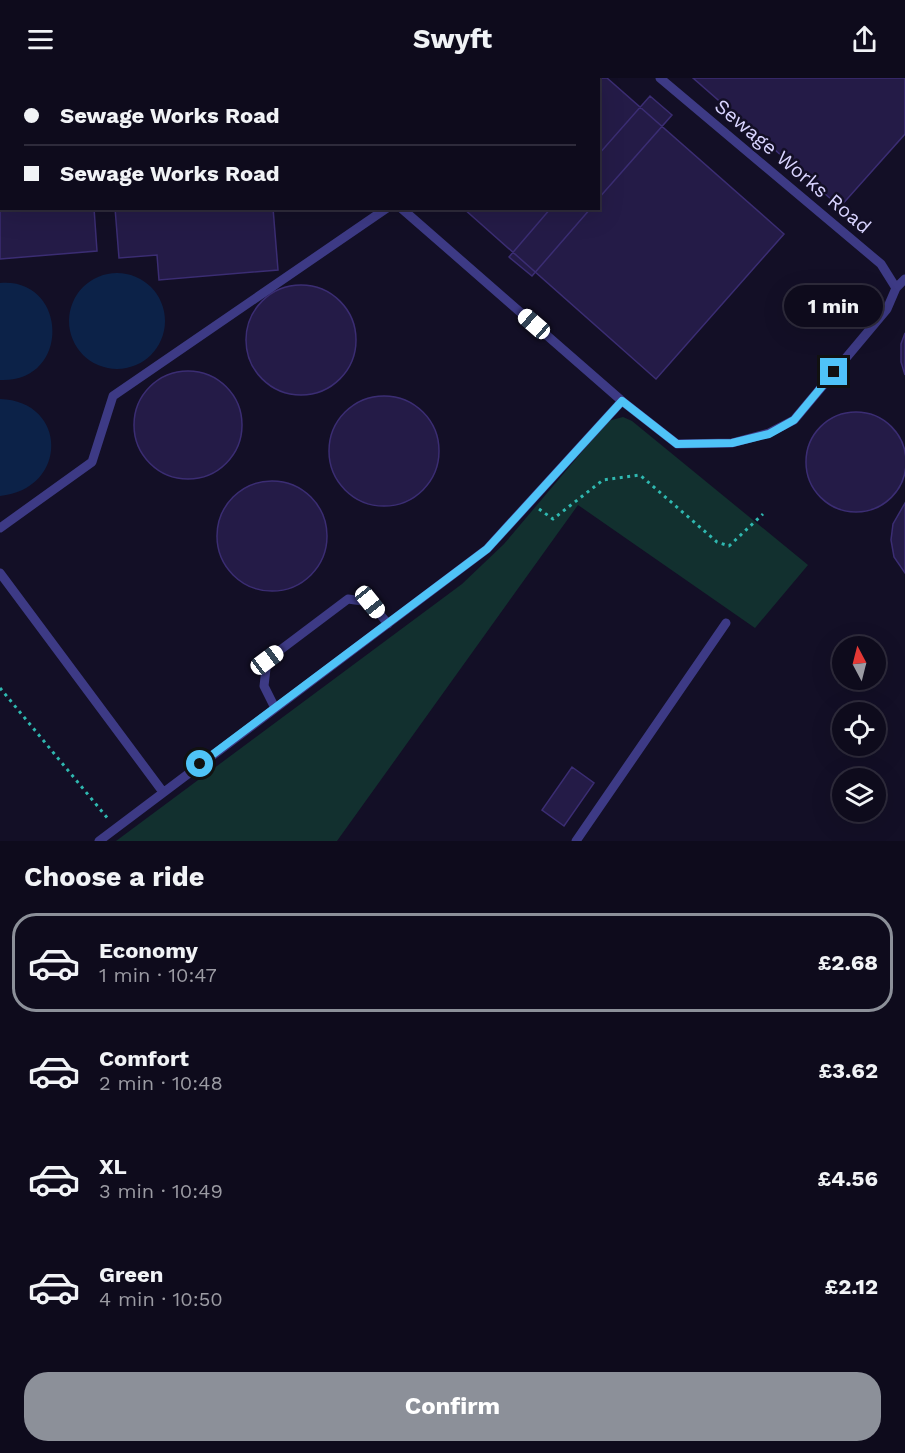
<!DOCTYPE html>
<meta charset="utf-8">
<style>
:root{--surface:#0e0b1c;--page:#1c1929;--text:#f1f3f6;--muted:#9b9ba3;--line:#2e2b3b;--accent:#8c9099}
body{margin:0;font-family:"Work Sans",sans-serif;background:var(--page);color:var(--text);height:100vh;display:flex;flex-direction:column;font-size:22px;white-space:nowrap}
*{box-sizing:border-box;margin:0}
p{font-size:20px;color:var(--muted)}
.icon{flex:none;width:33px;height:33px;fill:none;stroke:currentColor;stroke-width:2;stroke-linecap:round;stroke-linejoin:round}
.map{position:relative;height:763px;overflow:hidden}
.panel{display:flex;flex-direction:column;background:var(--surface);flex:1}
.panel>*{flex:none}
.guide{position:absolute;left:0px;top:0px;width:600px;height:132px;box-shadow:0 6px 24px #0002,0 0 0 2px var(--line);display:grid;align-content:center;height:132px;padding:0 24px;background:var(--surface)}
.needle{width:39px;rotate:353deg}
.fabs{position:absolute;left:832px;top:558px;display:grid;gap:12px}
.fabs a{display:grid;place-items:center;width:54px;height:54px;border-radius:50%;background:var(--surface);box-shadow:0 6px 24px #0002,0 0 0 2px var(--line);font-size:30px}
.end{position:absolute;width:27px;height:27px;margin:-14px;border:8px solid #4fc3f7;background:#111;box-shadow:0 0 0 3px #111}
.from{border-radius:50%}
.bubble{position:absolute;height:42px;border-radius:21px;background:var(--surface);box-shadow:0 6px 24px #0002,0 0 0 2px var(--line);font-size:20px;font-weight:700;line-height:42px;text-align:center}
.car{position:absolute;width:18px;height:36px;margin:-18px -9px;border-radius:8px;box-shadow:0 0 4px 2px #0007;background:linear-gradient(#fff 24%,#345 0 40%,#fff 0 76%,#345 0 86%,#fff 0)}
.guide b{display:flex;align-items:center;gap:21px;height:57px;font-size:22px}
.guide b+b{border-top:2px solid var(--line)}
.guide i{width:15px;height:15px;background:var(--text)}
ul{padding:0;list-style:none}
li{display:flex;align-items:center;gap:18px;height:99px;margin:0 12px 9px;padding:0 12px;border:3px solid transparent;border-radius:24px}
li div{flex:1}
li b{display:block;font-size:22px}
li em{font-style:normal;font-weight:700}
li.current{border-color:var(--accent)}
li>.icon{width:54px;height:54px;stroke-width:1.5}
h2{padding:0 24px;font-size:27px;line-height:72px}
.action{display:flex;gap:12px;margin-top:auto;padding:12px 24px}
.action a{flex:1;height:69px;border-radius:24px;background:var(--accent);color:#fff;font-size:24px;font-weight:700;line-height:69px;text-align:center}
header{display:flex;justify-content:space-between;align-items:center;height:78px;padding:0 24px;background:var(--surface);font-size:27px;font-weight:700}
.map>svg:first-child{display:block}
.green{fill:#12302f}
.water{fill:#0c2248}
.building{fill:#241b47;stroke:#3b2d73;stroke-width:1.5}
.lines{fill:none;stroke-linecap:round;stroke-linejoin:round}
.path{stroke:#2fb8b0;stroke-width:3;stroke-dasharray:3 4.5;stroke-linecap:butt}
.service{stroke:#3d3a85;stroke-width:9}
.route{stroke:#4fc3f7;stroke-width:8}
.labels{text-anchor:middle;stroke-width:5;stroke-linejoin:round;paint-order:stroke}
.street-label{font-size:20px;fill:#d9d4ff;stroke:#130f26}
</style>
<header><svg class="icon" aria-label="menu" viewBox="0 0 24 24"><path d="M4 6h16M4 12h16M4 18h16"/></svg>Swyft<svg class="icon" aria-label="share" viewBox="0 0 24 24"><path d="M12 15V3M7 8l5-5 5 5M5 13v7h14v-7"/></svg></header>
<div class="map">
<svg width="905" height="763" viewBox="0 0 905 763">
<rect width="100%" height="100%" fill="#130f26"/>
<path class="green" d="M623,339L632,343L808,487L755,550L578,427L337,763H116L462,506L504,466L608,343Z"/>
<path class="water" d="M69 243a48 48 0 1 1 96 0a48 48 0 1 1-96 0Z
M0,205C68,199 72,305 0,302Z
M0,321C68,323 69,411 0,418Z"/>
<path class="building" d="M0,0H83L2,2V130H94L97,173L0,181Z
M104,0H262V2H105Z
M447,0H607L784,156L656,301L463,130H598V2Z
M693,0H905V56L840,129Z
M650,18L672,37L598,121V77Z
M115,130H273L278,192L159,202L157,177L119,180Z
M551,130H591L532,198L509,179Z
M246 262a55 55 0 1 1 110 0a55 55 0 1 1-110 0Z
M905,255V297L901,284V266Z
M134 347a54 54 0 1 1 108 0a54 54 0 1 1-108 0Z
M329 373a55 55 0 1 1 110 0a55 55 0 1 1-110 0Z
M806 384a50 50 0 1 1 100 0a50 50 0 1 1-100 0Z
M217 458a55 55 0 1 1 110 0a55 55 0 1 1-110 0Z
M905,425V495L894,479L891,462L893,446Z
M572,689L594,705L564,748L542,732Z"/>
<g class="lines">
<path class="path" d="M306,0V2
M539,431L553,441L603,402L640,397L717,464L729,468L763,436
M0,610L109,742"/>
<path class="service" d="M660,0L881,186L896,210L905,201
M397,2L398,0
M401,130L622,323
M0,450L92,384L113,318L387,130
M0,495L163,714
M275,630L264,608L267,582L348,521L370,524L388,546
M99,763L487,471L622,323L677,366L732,365L769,355L794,342L887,231L896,210
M576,763L726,545"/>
</g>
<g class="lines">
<path class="route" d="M200,686L487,471L622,323L677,366L732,365L769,356L794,342L834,294"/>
</g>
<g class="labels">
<g class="street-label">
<text transform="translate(793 88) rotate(40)" y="7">Sewage Works Road</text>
</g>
</g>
</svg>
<div class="fabs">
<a><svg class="needle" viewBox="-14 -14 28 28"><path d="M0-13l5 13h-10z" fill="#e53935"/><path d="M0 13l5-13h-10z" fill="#9b9ba3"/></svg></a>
<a><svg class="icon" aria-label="locate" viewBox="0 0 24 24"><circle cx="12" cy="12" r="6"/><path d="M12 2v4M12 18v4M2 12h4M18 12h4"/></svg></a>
<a><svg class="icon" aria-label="layers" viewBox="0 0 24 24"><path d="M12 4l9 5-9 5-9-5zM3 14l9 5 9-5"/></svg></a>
</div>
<i class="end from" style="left:200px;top:686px"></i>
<i class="end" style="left:834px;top:294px"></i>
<div class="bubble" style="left:784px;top:207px;width:99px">1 min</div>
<i class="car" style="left:534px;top:246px;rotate:311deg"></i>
<i class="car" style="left:370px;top:524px;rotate:141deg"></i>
<i class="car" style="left:267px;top:582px;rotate:53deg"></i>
<div class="guide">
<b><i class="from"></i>Sewage Works Road</b>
<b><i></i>Sewage Works Road</b>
</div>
</div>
<section class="panel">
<h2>Choose a ride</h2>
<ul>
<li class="current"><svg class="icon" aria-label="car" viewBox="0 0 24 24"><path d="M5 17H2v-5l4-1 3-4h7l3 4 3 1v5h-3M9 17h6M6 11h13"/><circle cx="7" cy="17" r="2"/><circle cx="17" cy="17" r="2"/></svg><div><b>Economy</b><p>1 min · 10:47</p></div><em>£2.68</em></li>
<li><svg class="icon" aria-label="car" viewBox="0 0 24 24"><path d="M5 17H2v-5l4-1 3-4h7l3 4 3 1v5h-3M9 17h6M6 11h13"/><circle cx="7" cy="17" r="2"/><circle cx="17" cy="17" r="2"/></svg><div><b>Comfort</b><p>2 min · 10:48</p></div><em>£3.62</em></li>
<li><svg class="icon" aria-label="car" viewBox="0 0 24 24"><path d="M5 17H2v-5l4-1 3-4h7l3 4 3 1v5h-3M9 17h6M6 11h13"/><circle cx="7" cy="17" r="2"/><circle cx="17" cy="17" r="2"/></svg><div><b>XL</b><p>3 min · 10:49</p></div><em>£4.56</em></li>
<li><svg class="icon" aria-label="car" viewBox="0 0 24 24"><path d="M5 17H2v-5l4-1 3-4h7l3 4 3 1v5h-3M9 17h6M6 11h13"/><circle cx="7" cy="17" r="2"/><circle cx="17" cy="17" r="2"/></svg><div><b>Green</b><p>4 min · 10:50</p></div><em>£2.12</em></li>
</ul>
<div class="action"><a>Confirm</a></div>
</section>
